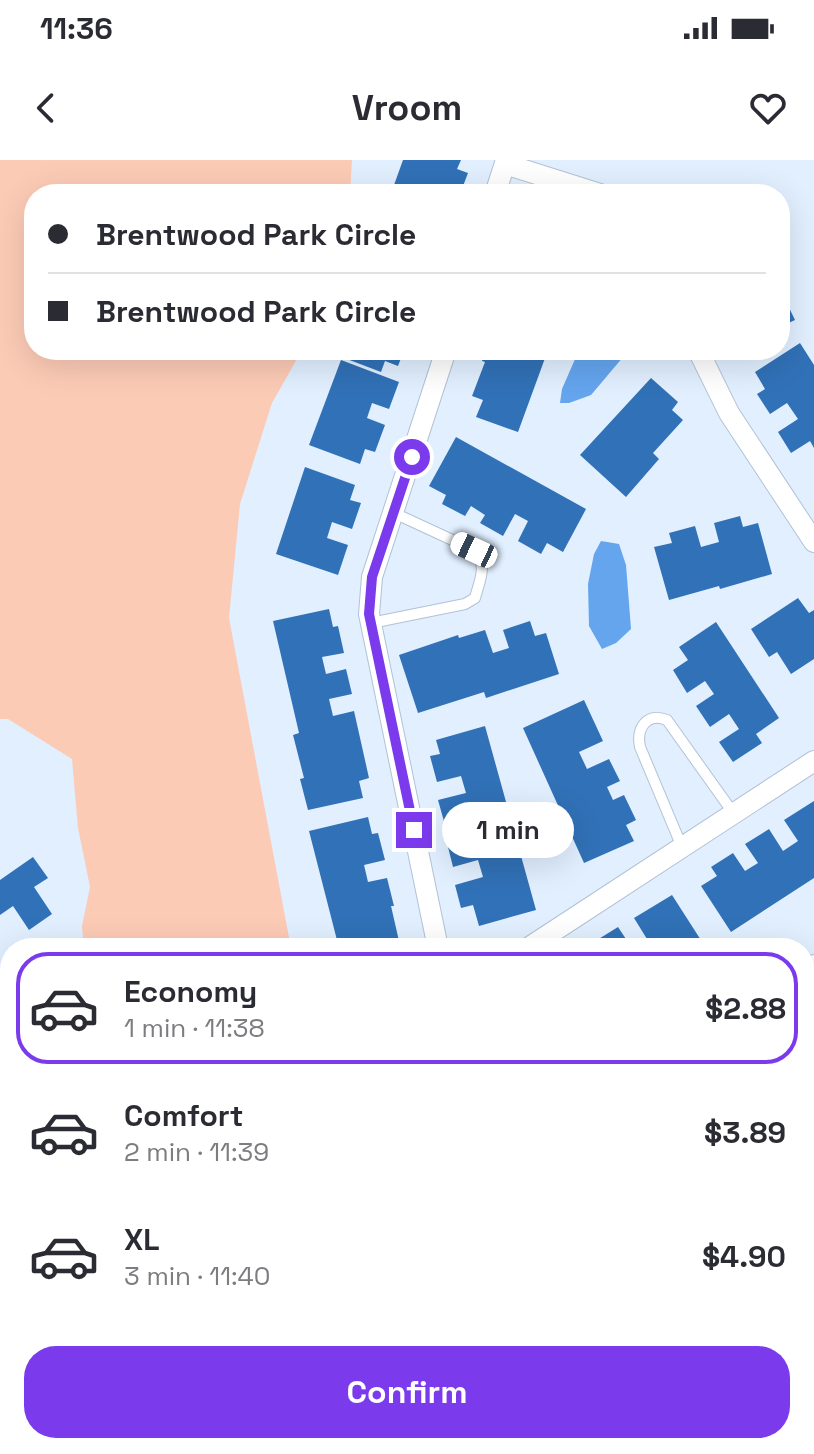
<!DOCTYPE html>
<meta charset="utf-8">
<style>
:root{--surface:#fff;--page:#f7f7f7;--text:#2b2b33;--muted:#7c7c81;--line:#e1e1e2;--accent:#7c3aed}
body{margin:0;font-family:"Space Grotesk",sans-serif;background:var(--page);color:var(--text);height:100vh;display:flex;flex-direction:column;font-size:30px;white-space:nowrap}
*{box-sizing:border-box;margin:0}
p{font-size:26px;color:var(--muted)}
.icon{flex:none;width:44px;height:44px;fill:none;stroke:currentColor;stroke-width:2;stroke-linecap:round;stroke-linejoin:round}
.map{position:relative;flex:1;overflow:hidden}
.drawer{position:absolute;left:0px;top:778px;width:814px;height:516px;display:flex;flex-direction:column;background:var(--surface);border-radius:32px 32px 0 0;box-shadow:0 8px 32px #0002}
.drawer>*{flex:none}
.top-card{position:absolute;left:24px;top:24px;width:766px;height:176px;border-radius:32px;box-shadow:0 8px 32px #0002;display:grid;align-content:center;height:176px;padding:0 24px;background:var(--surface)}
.end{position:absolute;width:36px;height:36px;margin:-18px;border:10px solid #7c3aed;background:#fff;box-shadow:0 0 0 4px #fff}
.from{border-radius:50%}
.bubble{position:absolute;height:56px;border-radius:28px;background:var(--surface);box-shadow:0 8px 32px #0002;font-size:26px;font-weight:700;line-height:56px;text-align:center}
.car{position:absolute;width:24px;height:48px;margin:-24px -12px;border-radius:10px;box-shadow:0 0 6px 2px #0007;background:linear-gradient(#fff 24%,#345 0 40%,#fff 0 76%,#345 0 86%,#fff 0)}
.top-card b{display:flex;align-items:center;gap:28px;height:76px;font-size:30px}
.top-card b+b{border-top:2px solid var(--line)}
.top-card i{width:20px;height:20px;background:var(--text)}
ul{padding:14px 0 0;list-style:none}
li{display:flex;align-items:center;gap:24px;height:112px;margin:0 16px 12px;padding:0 8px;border:4px solid transparent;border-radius:32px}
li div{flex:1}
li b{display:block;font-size:30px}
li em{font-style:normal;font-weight:700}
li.active{border-color:var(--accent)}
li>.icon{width:72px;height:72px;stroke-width:1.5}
.primary-button{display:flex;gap:16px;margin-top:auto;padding:16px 24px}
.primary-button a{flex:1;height:92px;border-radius:32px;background:var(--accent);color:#fff;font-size:32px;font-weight:700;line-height:92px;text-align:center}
.status{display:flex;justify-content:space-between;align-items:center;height:56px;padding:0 40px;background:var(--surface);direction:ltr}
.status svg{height:22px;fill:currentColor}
header{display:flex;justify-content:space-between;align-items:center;height:104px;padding:0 24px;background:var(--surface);font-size:36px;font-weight:700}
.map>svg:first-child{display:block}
.green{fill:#fccbb6}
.water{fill:#64a5ee}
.building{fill:#3171b7}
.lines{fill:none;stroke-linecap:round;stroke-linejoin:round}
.service-casing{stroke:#b1c2d5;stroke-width:12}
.minor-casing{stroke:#b1c2d5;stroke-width:22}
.service{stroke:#fff;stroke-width:10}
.minor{stroke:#fff;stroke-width:20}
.route{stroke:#7c3aed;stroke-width:10}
</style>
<div class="status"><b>11:36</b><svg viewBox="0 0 49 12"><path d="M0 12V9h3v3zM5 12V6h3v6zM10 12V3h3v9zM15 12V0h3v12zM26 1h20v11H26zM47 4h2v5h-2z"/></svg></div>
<header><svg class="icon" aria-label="back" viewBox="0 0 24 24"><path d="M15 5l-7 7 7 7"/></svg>Vroom<svg class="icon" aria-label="heart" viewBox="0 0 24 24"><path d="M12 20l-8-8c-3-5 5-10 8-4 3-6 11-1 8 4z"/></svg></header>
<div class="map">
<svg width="814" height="1294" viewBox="0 0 814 1294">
<rect width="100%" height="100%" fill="#e1efff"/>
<path class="green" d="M0,0H352L350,34H34V190H302L272,243L240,344L229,458L291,788H84L82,766L90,727L78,668L72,599L8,559H0Z"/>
<path class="water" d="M579,190H629L591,235L569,243H560L562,229Z
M601,381L619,384L626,405L631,469L616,483L602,489L589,466L588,424L594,394Z"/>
<path class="building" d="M403,0H461L457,9L468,13L460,34H451L440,30L439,34H419L394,25Z
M780,129L795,160L780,167Z
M800,183L814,205V288L810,281L791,293L778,272L798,259L787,243L770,254L757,234L765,229L755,212Z
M341,190H404L398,206L385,201L381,212L339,196Z
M486,190H548L518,272L476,257L483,240L472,236L485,202L482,201Z
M341,200L399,222L389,249L372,243L367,258L385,265L375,292L365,289L360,304L309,285Z
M651,218L678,242L672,250L683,260L653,293L659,299L626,337L580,295Z
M456,277L586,349L563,392L547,383L541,394L518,381L528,361L515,354L503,376L480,363L485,355L471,346L465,356L442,344L446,335L429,326Z
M305,307L355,325L350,340L361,343L352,369L332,362L327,378L348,385L338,415L276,394Z
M740,356L743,367L758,363L772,414L720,429L719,426L669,440L654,387L672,383L669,373L695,366L701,387L719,382L714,363Z
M798,438L809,453L814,450V499L791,514L777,492L769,497L751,469Z
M329,449L333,467L338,466L344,493L322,497L326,514L346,509L352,534L329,539L333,556L354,551L369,618L359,621L363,638L308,650L300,619L304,618L293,575L299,573L273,461Z
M530,461L535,476L546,473L559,514L486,538L484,532L418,553L399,495L458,475L459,478L485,470L493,493L509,488L503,470Z
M716,462L779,558L756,574L762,583L733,602L719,582L739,569L729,554L710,567L696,546L714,534L705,521L687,533L673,510L688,500L679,487Z
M584,540L603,581L579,592L587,609L609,599L620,621L607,627L613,640L624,635L636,660L626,665L634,681L584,703L523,568Z
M485,566L536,750L479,766L473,745L461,748L455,725L483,717L478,700L453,707L447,683L467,677L463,660L445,665L438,640L466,633L461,616L437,622L430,596L440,594L436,580Z
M814,641V718L731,772L701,726L717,716L711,707L733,693L745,711L758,703L745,684L769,669L783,691L798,681L784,660Z
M368,657L372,674L378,673L385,700L364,705L368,722L387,718L394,746H391L399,781L372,788H339L309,671Z
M33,697L48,718L34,727L52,754L29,770L13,746L0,755V720Z
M672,735L706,788H633L647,779L634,758Z
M618,767L632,788H602L597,780Z
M52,780L53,788H25V784Z
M804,947L814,962V1031L807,1035L804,1031Z
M804,1168H814V1222L806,1223Z
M10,1280V1284H21L24,1294H0V1283Z
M222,1284H263L267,1294H227Z
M787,1287V1294H747V1292Z"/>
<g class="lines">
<g class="service-casing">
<path id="service" d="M371,463L465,444L475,438C480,419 488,405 474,390L394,353
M682,687L640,587C636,568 647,552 667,560L734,654
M313,1284L317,1294"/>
</g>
<g class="minor-casing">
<path id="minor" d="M505,4L600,34
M495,34L506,0
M698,190L729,253L814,382
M438,788L369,454L372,417L446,190
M528,788L814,601
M804,812L814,805
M0,1050L10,1087
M804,1100L814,1093
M0,1217L10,1215
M804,1255H814
M420,1294L434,1284"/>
</g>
<use href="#service" class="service"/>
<use href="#minor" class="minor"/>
</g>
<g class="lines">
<path class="route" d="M412,297L372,417L369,454L414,670"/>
</g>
</svg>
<i class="end from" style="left:412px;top:297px"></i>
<i class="end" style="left:414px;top:670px"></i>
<div class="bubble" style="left:442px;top:642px;width:132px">1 min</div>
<i class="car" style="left:474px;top:390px;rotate:295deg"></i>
<div class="top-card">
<b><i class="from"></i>Brentwood Park Circle</b>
<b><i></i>Brentwood Park Circle</b>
</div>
<section class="drawer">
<ul>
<li class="active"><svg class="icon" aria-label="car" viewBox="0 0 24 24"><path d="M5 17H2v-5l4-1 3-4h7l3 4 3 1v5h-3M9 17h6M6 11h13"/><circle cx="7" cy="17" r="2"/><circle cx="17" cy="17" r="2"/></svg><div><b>Economy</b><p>1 min · 11:38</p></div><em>$2.88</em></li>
<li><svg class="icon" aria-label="car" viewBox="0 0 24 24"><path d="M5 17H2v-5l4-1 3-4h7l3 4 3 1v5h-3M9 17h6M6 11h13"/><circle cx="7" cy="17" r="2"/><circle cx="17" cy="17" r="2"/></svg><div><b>Comfort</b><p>2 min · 11:39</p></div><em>$3.89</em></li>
<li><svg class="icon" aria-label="car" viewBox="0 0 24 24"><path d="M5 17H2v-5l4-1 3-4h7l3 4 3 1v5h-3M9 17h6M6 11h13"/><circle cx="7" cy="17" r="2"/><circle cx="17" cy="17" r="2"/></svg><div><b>XL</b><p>3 min · 11:40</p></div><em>$4.90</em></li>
</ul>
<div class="primary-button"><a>Confirm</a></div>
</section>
</div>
